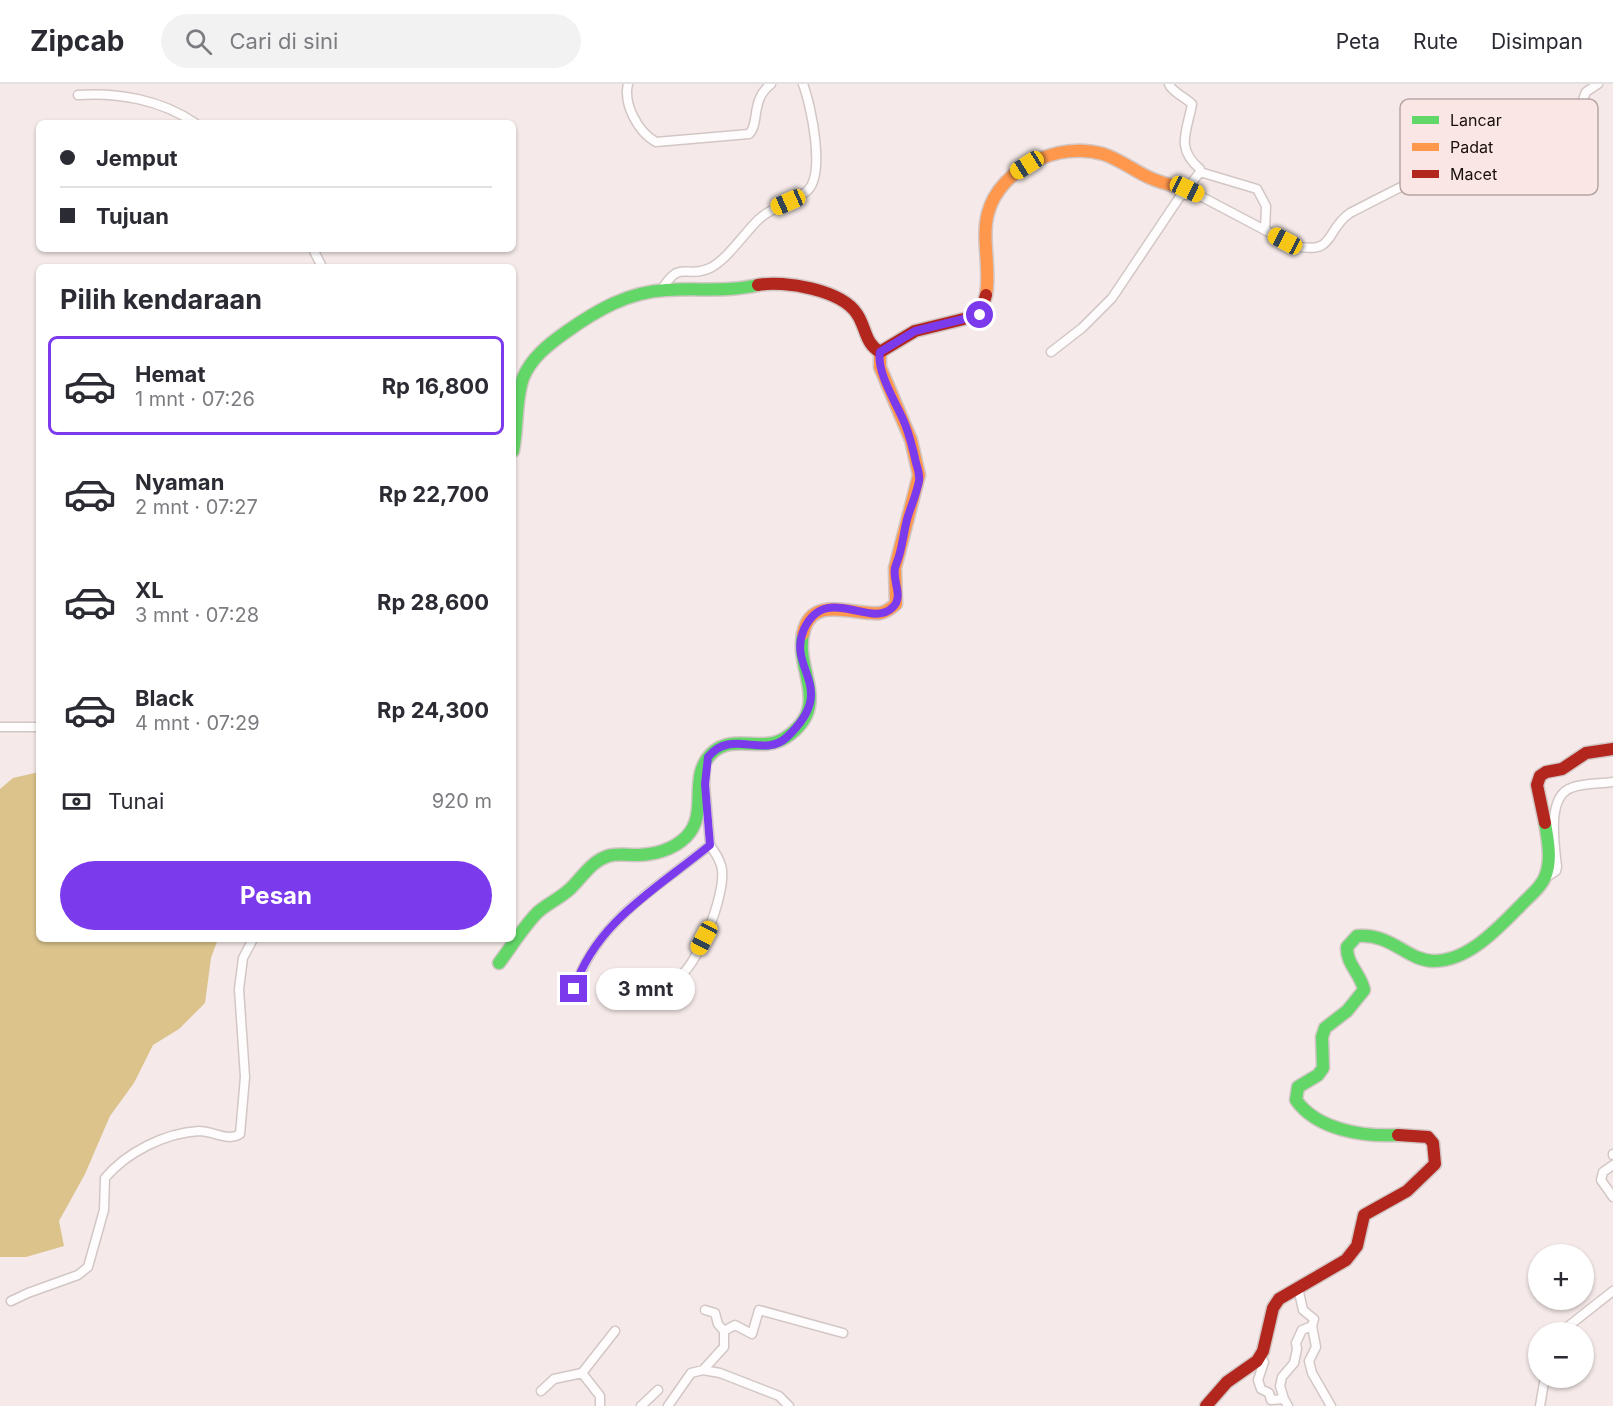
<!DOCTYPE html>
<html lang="id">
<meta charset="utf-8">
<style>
:root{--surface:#fff;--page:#f2f2f3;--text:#2b2b33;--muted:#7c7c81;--line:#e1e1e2;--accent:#7c3aed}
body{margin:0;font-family:Inter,sans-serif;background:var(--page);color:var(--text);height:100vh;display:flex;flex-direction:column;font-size:22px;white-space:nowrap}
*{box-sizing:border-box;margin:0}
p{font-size:20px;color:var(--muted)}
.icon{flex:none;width:33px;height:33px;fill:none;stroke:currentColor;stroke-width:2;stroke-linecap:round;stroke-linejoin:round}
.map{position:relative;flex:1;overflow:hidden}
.sheet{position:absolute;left:36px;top:180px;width:480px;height:678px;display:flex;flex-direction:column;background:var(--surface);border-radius:9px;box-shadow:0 2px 4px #0004}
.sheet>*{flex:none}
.banner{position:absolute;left:36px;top:36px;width:480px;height:132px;border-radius:9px;box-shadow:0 2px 4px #0004;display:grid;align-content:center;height:132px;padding:0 24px;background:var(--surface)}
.fabs{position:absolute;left:1528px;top:1160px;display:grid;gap:12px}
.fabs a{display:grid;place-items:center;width:66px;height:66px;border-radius:50%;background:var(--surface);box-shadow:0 2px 4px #0004;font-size:30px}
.end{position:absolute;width:27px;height:27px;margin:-14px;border:8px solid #7c3aed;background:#fff;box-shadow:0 0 0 3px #fff}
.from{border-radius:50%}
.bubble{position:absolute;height:42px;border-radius:21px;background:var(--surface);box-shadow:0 2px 4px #0004;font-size:20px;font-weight:700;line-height:42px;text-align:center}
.car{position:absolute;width:18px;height:36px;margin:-18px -9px;border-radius:8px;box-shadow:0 0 4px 2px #0007;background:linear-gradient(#f5c518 24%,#345 0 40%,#f5c518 0 76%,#345 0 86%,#f5c518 0)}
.banner b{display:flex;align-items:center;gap:21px;height:57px;font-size:22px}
.banner b+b{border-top:2px solid var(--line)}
.banner i{width:15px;height:15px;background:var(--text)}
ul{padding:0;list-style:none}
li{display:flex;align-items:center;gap:18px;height:99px;margin:0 12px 9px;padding:0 12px;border:3px solid transparent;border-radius:9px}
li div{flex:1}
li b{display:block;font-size:22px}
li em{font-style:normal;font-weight:700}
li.selected{border-color:var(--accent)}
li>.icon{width:54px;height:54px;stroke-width:1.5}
h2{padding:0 24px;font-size:27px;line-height:72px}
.pay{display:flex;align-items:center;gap:15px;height:66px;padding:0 24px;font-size:22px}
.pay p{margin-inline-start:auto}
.action{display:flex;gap:12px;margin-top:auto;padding:12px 24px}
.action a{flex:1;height:69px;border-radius:36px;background:var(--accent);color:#fff;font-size:24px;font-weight:700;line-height:69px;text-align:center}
header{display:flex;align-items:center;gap:36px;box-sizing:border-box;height:84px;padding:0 30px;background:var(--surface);border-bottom:2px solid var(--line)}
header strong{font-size:28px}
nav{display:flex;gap:33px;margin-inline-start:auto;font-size:21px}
.search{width:420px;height:54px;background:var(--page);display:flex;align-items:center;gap:15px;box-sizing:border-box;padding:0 21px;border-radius:33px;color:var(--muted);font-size:22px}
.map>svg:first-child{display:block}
.forest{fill:#dbc38b}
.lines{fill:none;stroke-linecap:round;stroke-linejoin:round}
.street-casing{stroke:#d2c7c5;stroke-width:11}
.fast-casing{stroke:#d2c7c5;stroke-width:15}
.slow-casing{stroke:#d2c7c5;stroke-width:15}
.jam-casing{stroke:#d2c7c5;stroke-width:15}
.street{stroke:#fefcfc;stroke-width:8}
.fast{stroke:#63d668;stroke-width:12}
.slow{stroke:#ff974d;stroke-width:12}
.jam{stroke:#b3261e;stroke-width:12}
.route{stroke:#7c3aed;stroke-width:8}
.key{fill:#fae6e4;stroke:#b6a5a3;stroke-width:1.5}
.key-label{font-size:16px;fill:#180e0c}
</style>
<header>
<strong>Zipcab</strong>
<div class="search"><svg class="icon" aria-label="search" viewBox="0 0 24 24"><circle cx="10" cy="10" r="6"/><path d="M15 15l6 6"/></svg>Cari di sini</div>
<nav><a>Peta</a><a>Rute</a><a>Disimpan</a></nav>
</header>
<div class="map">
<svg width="1613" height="1322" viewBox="0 0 1613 1322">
<rect width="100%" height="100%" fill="#f5eae9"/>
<path class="forest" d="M39,688V855H218L211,874L205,919L179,945L153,961L134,999L110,1032L85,1090L59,1137L64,1162L26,1173H0V705L13,694Z"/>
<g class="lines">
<g class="street-casing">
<path id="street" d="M628,0C623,20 638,48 656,58L749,50C760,40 750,16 771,0
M1169,0C1172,8 1185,13 1192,20C1187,48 1175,64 1200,85V88L1187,105L1295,162C1336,171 1325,146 1350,129C1388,110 1442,79 1483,72L1504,83L1509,82L1535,63L1568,54L1586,8L1598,0
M78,11C118,8 161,16 195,39
M1200,88L1257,105L1266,122L1265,146
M313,165L322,183
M660,208C681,173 684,196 710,184C727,176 745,148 759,135C773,122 792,119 807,107C826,91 811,21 803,0
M1051,268L1082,244L1112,214L1181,111H1194
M0,643H39
M1547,793L1556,787L1557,783C1555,762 1546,713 1571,704C1583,699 1600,700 1613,698
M676,896C698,881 725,813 722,786C721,776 715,769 710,761
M572,915C589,841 656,805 710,761L705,700L706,683
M1613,1070V1071
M1613,1081L1603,1088L1601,1096L1613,1113
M1298,1204L1303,1226L1314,1235L1312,1242L1316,1263L1309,1277L1312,1289L1331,1322
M11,1217L28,1209L78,1191L88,1183L104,1126L105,1094C127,1068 165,1049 199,1047C213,1047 228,1058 240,1050L245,993L239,905L243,874L253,855
M705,1226L715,1229L718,1240L724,1247
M1561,1248L1613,1207
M1260,1272L1264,1278L1258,1296L1261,1305L1269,1309L1271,1316L1284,1315L1288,1322
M703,1286L724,1263V1247L735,1241L752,1250L759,1226L843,1249
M582,1289L615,1247
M541,1307L554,1295L582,1289L600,1312V1322
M1284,1315L1280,1302L1282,1293L1294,1279L1297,1265L1296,1259L1302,1246L1312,1242
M641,1322L658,1306
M668,1322L691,1289L703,1286L720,1289L779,1312L789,1322
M1540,1322L1545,1293"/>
</g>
<g class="fast-casing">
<path id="fast" d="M513,367C518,343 515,317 523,294C531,274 549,260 566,248C597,226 628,208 666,206C697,204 728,208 758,201
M499,879C512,862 523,843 538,828C548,819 561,814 571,804C583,792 592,777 608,772C617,769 627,771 636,771C653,771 673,766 686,753C710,729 687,693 712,669C733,649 761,669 785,654C833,622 795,588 803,550
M1398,1051C1364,1053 1317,1046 1296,1016L1298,1003L1318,991L1323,984L1322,953L1325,944L1347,927L1364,906C1361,890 1346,880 1347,863L1357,852C1392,849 1407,877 1434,877C1470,877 1501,841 1524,818C1532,810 1541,803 1545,793C1552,777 1548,756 1545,739"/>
</g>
<g class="slow-casing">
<path id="slow" d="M986,211C991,184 981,155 988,129C1000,84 1059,57 1103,70C1119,75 1133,86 1148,93C1160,99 1174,102 1187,105
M803,550C811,509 855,532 880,529C887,528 891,524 896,520L895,484L919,391L911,356L880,283V268"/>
</g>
<g class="jam-casing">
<path id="jam" d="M758,201C784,196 842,206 857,230C866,243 865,260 880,268L915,247L980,231L986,211
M1545,739L1537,701L1540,692L1546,688L1562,685L1586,669L1613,665
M1206,1322L1227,1298L1257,1277L1263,1267L1273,1224L1279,1215L1346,1176L1357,1162L1364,1131L1407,1107L1435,1080L1433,1059L1428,1053L1398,1051"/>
</g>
<use href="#street" class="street"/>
<use href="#fast" class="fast"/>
<use href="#slow" class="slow"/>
<use href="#jam" class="jam"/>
</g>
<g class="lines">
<path class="route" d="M574,905C596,837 658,804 710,761L705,700L708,673C731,644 764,675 787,653C840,603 786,586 804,545C826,498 871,546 893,523C904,512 892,497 895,484C896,480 898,476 899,472C903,459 904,445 908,432C912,420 917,408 919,397C920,390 918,385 916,379C913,365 910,353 905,340C897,320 876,288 880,268L915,247L980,231"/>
</g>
<rect x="1400" y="15" width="198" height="96" rx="9" class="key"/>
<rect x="1412" y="32" width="27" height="8" fill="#63d668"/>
<rect x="1412" y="59" width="27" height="8" fill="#ff974d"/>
<rect x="1412" y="86" width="27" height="8" fill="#b3261e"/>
<g class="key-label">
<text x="1450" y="42">Lancar</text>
<text x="1450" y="69">Padat</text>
<text x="1450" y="96">Macet</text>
</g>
</svg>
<div class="fabs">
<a>+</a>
<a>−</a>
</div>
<i class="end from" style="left:980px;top:231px"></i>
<i class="end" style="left:574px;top:905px"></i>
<div class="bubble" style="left:596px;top:884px;width:99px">3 mnt</div>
<i class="car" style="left:1027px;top:81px;rotate:238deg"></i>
<i class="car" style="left:1187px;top:105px;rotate:115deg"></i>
<i class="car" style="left:788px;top:118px;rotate:246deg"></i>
<i class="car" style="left:1285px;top:157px;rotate:298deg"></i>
<i class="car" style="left:704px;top:854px;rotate:208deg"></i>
<div class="banner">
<b><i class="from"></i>Jemput</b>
<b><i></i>Tujuan</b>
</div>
<section class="sheet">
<h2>Pilih kendaraan</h2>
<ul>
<li class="selected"><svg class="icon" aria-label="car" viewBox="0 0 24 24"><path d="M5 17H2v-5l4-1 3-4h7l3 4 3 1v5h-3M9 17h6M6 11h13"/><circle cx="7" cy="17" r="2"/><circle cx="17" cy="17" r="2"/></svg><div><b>Hemat</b><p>1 mnt · 07:26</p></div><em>Rp 16,800</em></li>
<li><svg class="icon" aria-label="car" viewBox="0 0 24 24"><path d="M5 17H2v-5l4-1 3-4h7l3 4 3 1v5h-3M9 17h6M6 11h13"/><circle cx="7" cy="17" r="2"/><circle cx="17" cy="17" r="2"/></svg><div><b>Nyaman</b><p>2 mnt · 07:27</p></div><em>Rp 22,700</em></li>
<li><svg class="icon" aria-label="car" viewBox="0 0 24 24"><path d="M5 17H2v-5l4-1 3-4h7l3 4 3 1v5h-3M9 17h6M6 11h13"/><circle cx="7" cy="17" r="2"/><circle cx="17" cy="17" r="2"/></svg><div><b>XL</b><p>3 mnt · 07:28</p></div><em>Rp 28,600</em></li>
<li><svg class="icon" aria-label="car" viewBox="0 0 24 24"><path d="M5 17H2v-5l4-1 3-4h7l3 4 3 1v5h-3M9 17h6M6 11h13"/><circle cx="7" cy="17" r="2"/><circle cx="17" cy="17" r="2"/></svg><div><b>Black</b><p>4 mnt · 07:29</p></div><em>Rp 24,300</em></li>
</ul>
<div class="pay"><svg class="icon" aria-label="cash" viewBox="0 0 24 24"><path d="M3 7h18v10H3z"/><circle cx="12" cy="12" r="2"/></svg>Tunai<p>920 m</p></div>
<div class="action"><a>Pesan</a></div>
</section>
</div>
